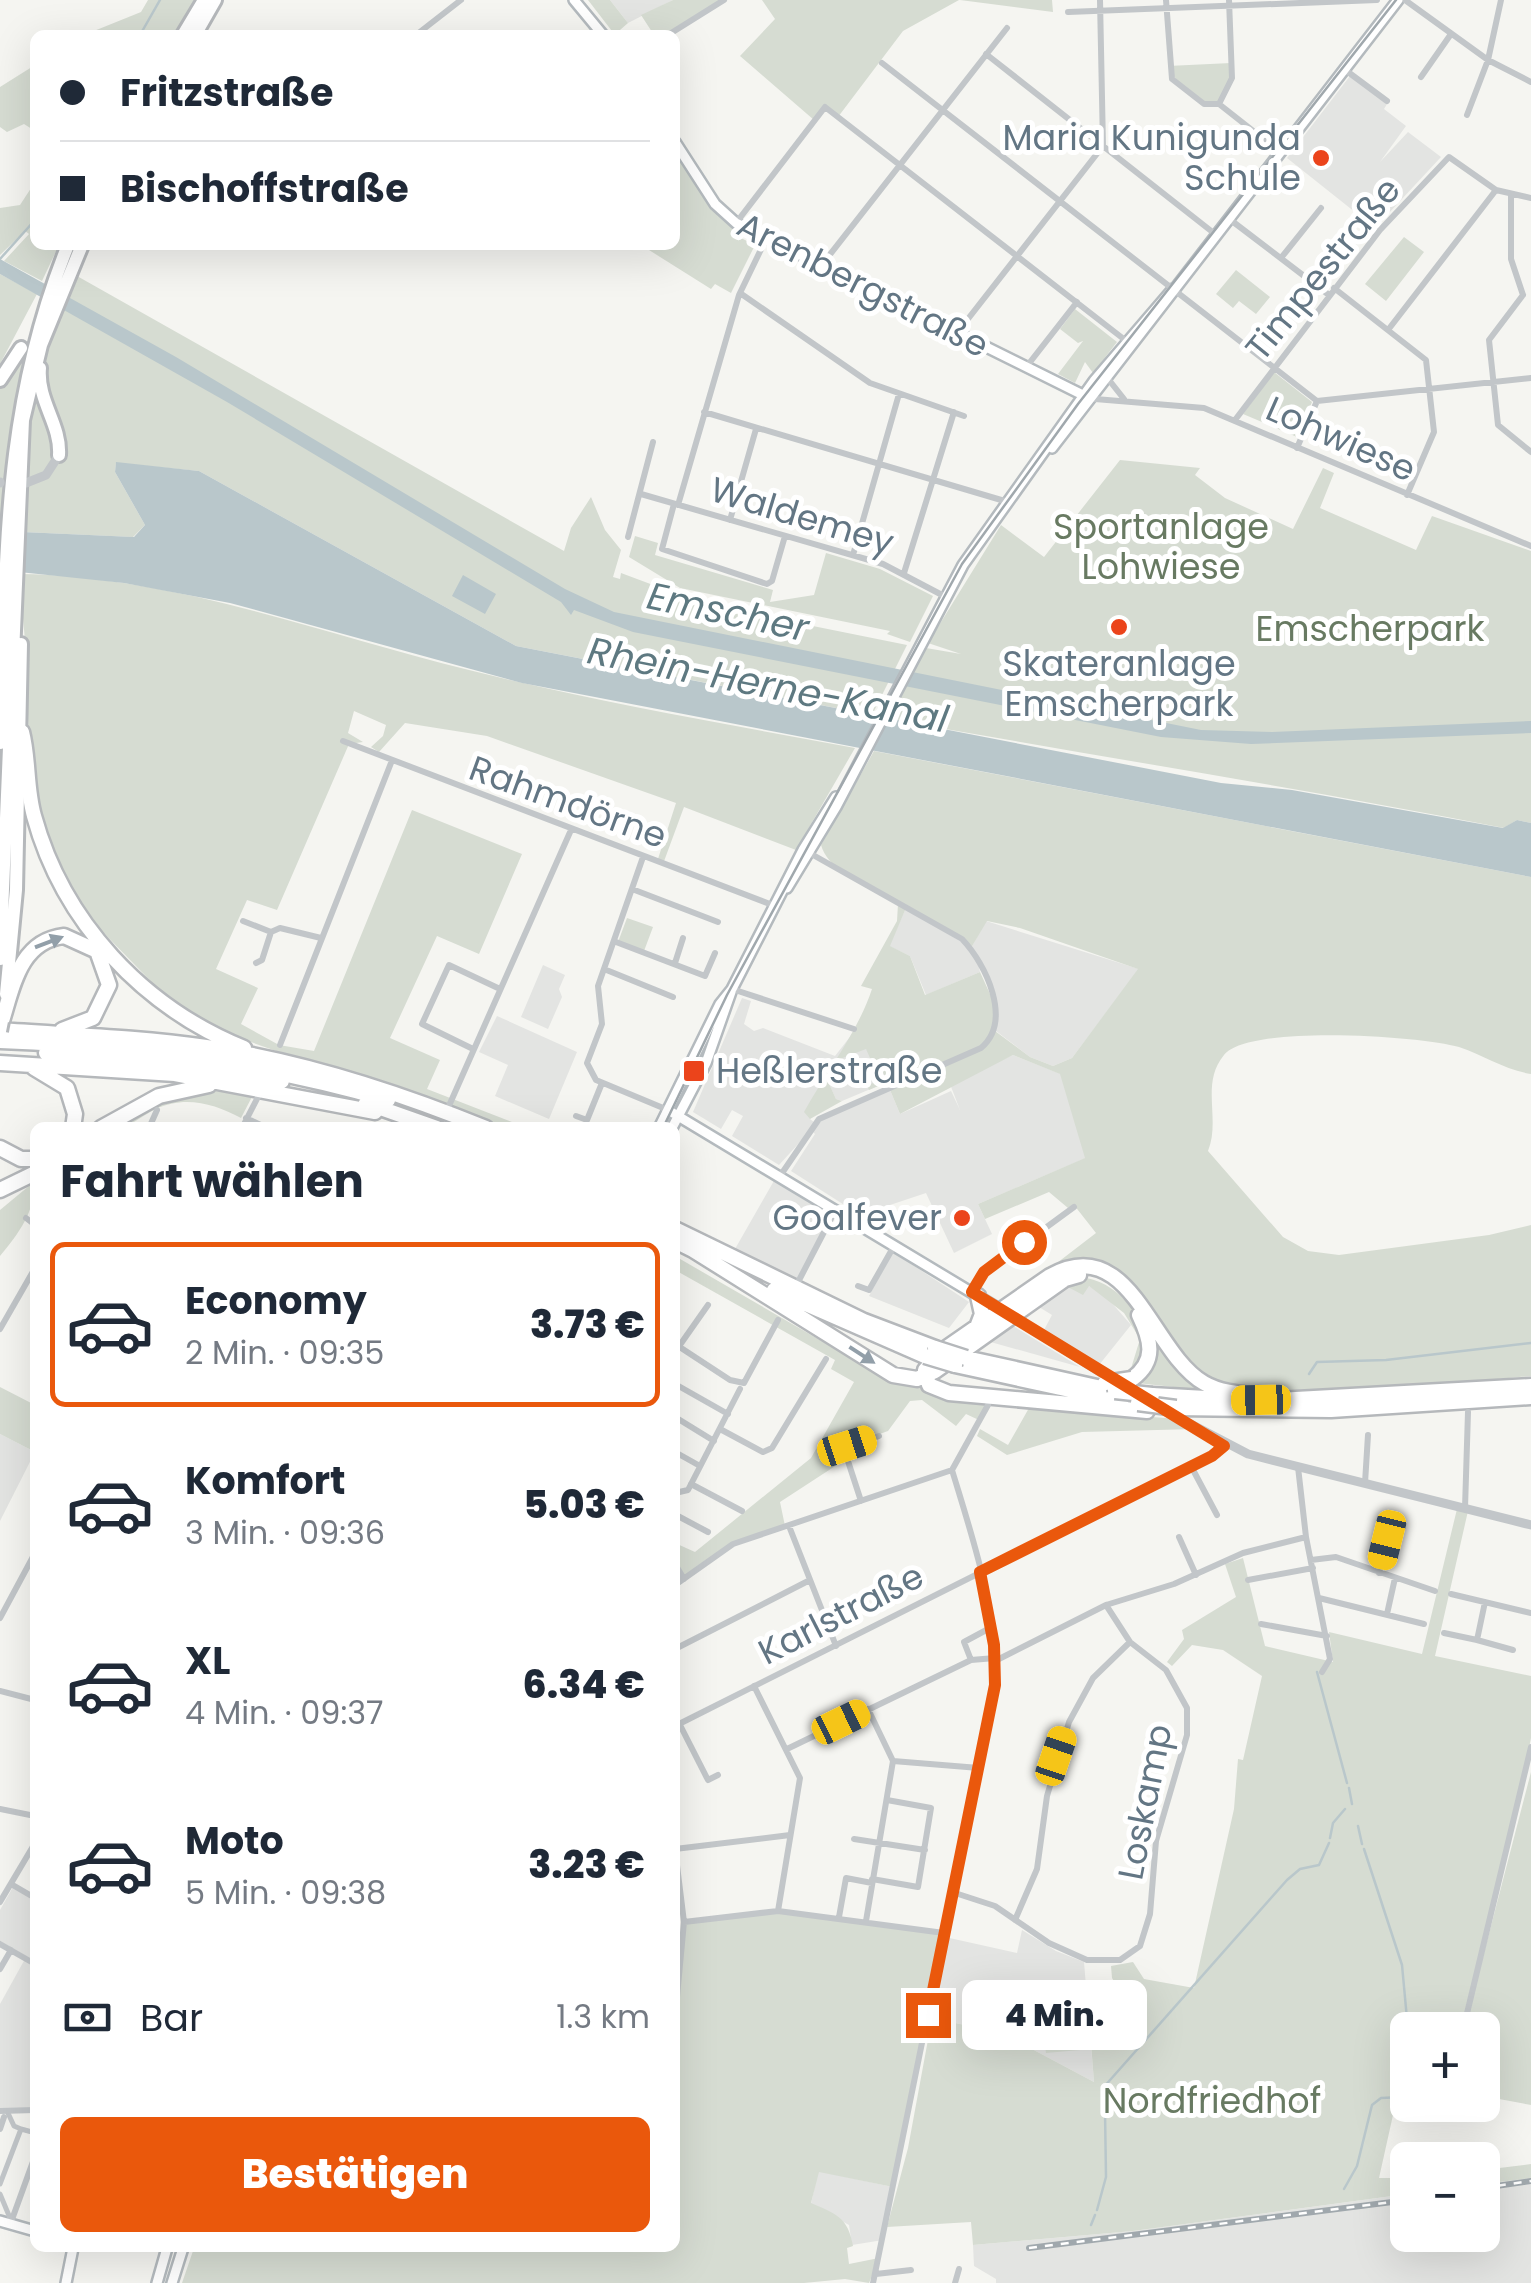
<!DOCTYPE html>
<html lang="de">
<meta charset="utf-8">
<style>
:root{--surface:#fff;--page:#f2f2f3;--text:#1f2937;--muted:#747a83;--line:#e0e1e3;--accent:#ea580c}
body{margin:0;font-family:Poppins,sans-serif;background:var(--page);color:var(--text);height:100vh;display:flex;flex-direction:column;font-size:38px;white-space:nowrap}
*{box-sizing:border-box;margin:0}
p{font-size:32px;color:var(--muted)}
.icon{flex:none;width:55px;height:55px;fill:none;stroke:currentColor;stroke-width:2;stroke-linecap:round;stroke-linejoin:round}
.map{position:relative;flex:1;overflow:hidden}
.side{position:absolute;left:30px;top:1122px;width:650px;height:1130px;display:flex;flex-direction:column;background:var(--surface);border-radius:15px;box-shadow:0 10px 40px #0002}
.side>*{flex:none}
.hud{position:absolute;left:30px;top:30px;width:650px;height:220px;border-radius:15px;box-shadow:0 10px 40px #0002;display:grid;align-content:center;height:220px;padding:0 30px;background:var(--surface)}
.buttons{position:absolute;left:1390px;top:2012px;display:grid;gap:20px}
.buttons a{display:grid;place-items:center;width:110px;height:110px;border-radius:15px;background:var(--surface);box-shadow:0 10px 40px #0002;font-size:50px}
.end{position:absolute;width:45px;height:45px;margin:-22px;border:12px solid #ea580c;background:#fff;box-shadow:0 0 0 5px #fff}
.from{border-radius:50%}
.bubble{position:absolute;height:70px;border-radius:15px;background:var(--surface);box-shadow:0 10px 40px #0002;font-size:32px;font-weight:800;line-height:70px;text-align:center}
.car{position:absolute;width:30px;height:60px;margin:-30px -15px;border-radius:12px;box-shadow:0 0 8px 2px #0007;background:linear-gradient(#f5c518 24%,#345 0 40%,#f5c518 0 76%,#345 0 86%,#f5c518 0)}
.hud b{display:flex;align-items:center;gap:35px;height:95px;font-size:38px}
.hud b+b{border-top:2px solid var(--line)}
.hud i{width:25px;height:25px;background:var(--text)}
ul{padding:0;list-style:none}
li{display:flex;align-items:center;gap:30px;height:165px;margin:0 20px 15px;padding:0 10px;border:5px solid transparent;border-radius:15px}
li div{flex:1}
li b{display:block;font-size:38px}
li em{font-style:normal;font-weight:800}
li.active{border-color:var(--accent)}
li>.icon{width:90px;height:90px;stroke-width:1.5}
h2{padding:0 30px;font-size:45px;line-height:120px}
.pay{display:flex;align-items:center;gap:25px;height:110px;padding:0 30px;font-size:38px}
.pay p{margin-inline-start:auto}
.action{display:flex;gap:20px;margin-top:auto;padding:20px 30px}
.action a{flex:1;height:115px;border-radius:15px;background:var(--accent);color:#fff;font-size:40px;font-weight:800;line-height:115px;text-align:center}
.map>svg:first-child{display:block}
.built{fill:#e3e4e2}
.green{fill:#d6dcd2}
.water{fill:#b9c7cb}
.lines{fill:none;stroke-linecap:round;stroke-linejoin:round}
.stream{stroke:#b9c7cb;stroke-width:2.5}
.secondary-casing{stroke:#b4babe;stroke-width:14}
.trunk-casing{stroke:#b5b8bb;stroke-width:18}
.motorway-casing{stroke:#b5b8bb;stroke-width:19}
.pedestrian{stroke:#c2c6c9;stroke-width:5}
.minor{stroke:#c2c6c9;stroke-width:6}
.tertiary{stroke:#c2c6c9;stroke-width:9}
.secondary{stroke:#fff;stroke-width:9}
.trunk{stroke:#fff;stroke-width:12}
.motorway{stroke:#fff;stroke-width:14}
.tram{stroke:#a0a8ad;stroke-width:2.5}
.rail-casing{stroke:#a0a8ad;stroke-width:6}
.rail{stroke:#fff;stroke-width:2.5;stroke-dasharray:8;stroke-linecap:butt}
.trunk-bridge-casing{stroke:#b5b8bb;stroke-width:18;stroke-linecap:butt}
.motorway-bridge-casing{stroke:#b5b8bb;stroke-width:19;stroke-linecap:butt}
.trunk-bridge{stroke:#fff;stroke-width:12}
.motorway-bridge{stroke:#fff;stroke-width:14}
.oneway{fill:#929fa9}
.route{stroke:#ea580c;stroke-width:12}
.poi-dot{fill:#eb441b;stroke:#fff;stroke-width:4}
.labels{text-anchor:middle;stroke-width:10;stroke-linejoin:round;paint-order:stroke}
.poi-label{font-size:35px;fill:#637684;stroke:#fff;text-anchor:end}
.street-label{font-size:35px;fill:#637684;stroke:#fff}
.park-label{font-size:35px;fill:#687a62;stroke:#fff}
.water-label{font-size:38px;font-style:italic;fill:#5e7981;stroke:#fff}
</style>
<div class="map">
<svg width="1531" height="2283" viewBox="0 0 1531 2283">
<rect width="100%" height="100%" fill="#f5f5f1"/>
<path class="built" d="M610,0H673L628,23Z
M1350,76L1387,104L1384,109L1406,126L1380,162L1408,132L1441,157L1375,228L1287,158Z
M906,908L971,948L986,921L1139,969L1072,1058L1053,1066L1030,1057L996,1031L998,1010L977,960L980,972L926,995L910,956L889,946Z
M543,965L565,975L559,989L562,997L548,1029L521,1017Z
M742,998L751,1001L744,1024L754,1031L763,1028L835,1056L853,1033L892,1080L842,1101L836,1099L826,1078L810,1119L815,1123L890,1090L900,1114L951,1091L960,1110L950,1084L1013,1055L1061,1074L1086,1158L978,1204L992,1234L954,1253L926,1193L860,1215L791,1171L815,1134L811,1130L779,1165L732,1136L743,1116L732,1110L721,1129L693,1112Z
M497,1016L577,1052L549,1119L495,1096L508,1065L479,1052Z
M775,1179L833,1213L797,1279L735,1249Z
M893,1252L969,1302L949,1328L869,1296Z
M1066,1286H1089L1104,1294L1131,1325L1099,1365L1044,1330L1052,1315L1039,1307Z
M1010,1324L1080,1367L987,1341Z
M0,1434L35,1452L0,1521Z
M13,1887L35,1900V1961L0,1941V1910Z
M1022,1930L1056,1951L1084,1962L1094,2082L1002,2033L932,2018L945,1937L1017,1953Z
M25,1959L35,1965V2110H0V2004Z
M818,2171L893,2187L883,2240L852,2245L849,2225L811,2204Z
M1531,2178V2283H996V2279L974,2266L973,2245L1133,2231L1407,2194L1408,2235H1482L1483,2184Z"/>
<path class="green" d="M148,0H194L175,35H84L141,12Z
M588,0H610L628,23L620,30L623,35H615Z
M673,0H722L666,35H654L641,15Z
M762,0H959L903,31L838,117L825,106L814,120L740,56L775,19Z
M960,0H1052L1053,12Z
M1231,63L1232,78L1219,104C1197,106 1177,84 1168,66Z
M35,65V131L24,124L7,132L0,127V87Z
M675,142L706,191L746,228L741,238L755,245L731,293L715,284L711,289L641,245H675Z
M35,182V245H59L42,281L4,261L29,234L25,231L0,255V208L20,205Z
M1404,237L1424,252L1386,301L1365,284Z
M1236,270L1270,297L1256,314L1239,301L1233,308L1216,294Z
M0,274L37,294L0,364Z
M77,276L564,551L571,528L591,497L605,530L621,550L613,577L620,579L621,573L704,604L907,645L872,715L516,646L199,471L116,463L115,472L145,525L133,537L0,531V386L17,366L35,325L55,330Z
M1075,309L1117,342L1093,373L1085,362L1075,383L1058,374L1083,341L1078,343L1060,329Z
M1274,372L1312,402L1297,437L1243,414Z
M1120,460L1200,468L1195,475L1225,498L1293,529L1323,468L1334,473L1320,508L1416,550L1432,516L1531,551V823L1517,820L1504,828C1300,788 1095,756 890,719L926,648L961,654L928,643L1001,525L1044,557Z
M635,536L658,543L655,555L773,590L770,602L814,595L826,553L880,569L933,596L910,642L887,634L890,631L680,588L629,557Z
M19,574C174,576 320,633 469,670C596,702 726,724 855,748L796,850L684,807L663,864L657,862L676,803L487,736L405,723L379,752L371,747L383,736L386,725L354,711L348,733L363,742L349,744L277,910L247,900L216,969L258,988L241,1024L279,1045L314,1051L412,810L522,854L479,954L437,936L390,1038L440,1060L427,1089L525,1127H493L225,1033L170,1001L97,926L63,877L40,815L29,764L27,663Z
M874,751L1531,877V1074C1505,1070 1483,1055 1459,1047C1421,1036 1248,1024 1224,1055C1200,1084 1221,1119 1208,1151L1283,1237L1308,1251L1339,1255L1489,1235L1531,1225V1376C1464,1381 1256,1406 1205,1379C1134,1341 1155,1228 1040,1276L1096,1233L1074,1205L1068,1208L1049,1192L985,1219L978,1204L1085,1158L1060,1074L1013,1055L900,1114L890,1090L973,1053L985,1045L894,1085L892,1080L869,1090L867,1086L885,1077L880,1065L874,1067L866,1049L840,1059L842,1065L826,1077L836,1099L842,1101L810,1119L804,1112C827,1070 857,1034 872,989L861,986L897,921L898,904L906,908L890,946L910,956L925,995L980,972L995,1005V1031L1030,1057L1053,1066L1072,1058L1138,969L1020,928L987,921L971,948C938,910 833,889 821,845Z
M627,918L653,927L644,951L618,942Z
M213,1091L254,1093L241,1118C215,1104 185,1095 156,1109C139,1117 132,1127 113,1128L146,1107Z
M35,1181C35,1212 19,1233 0,1256V1210Z
M675,1256L894,1383L920,1384L936,1396L991,1403L981,1421L966,1414L956,1426L922,1400L910,1401L888,1431L846,1446V1459L780,1502L785,1526L745,1539L684,1578L675,1560V1543L695,1552L811,1458L854,1382L831,1369L835,1360L675,1270Z
M1080,1277C1117,1281 1142,1313 1148,1348L1141,1367L1129,1375L1140,1339L1124,1313L1089,1286L1083,1295L1066,1286L1027,1314L1061,1285Z
M1154,1338L1185,1379L1201,1390L1137,1383L1153,1367Z
M0,1387L35,1405V1452L0,1434Z
M1029,1408L1179,1419L1195,1429L1082,1432L1007,1455L977,1436L980,1429L1008,1445Z
M1457,1509L1468,1511L1435,1656L1531,1676V1738L1520,1793L1462,2030H1408L1407,2105L1395,2106L1379,2178H1407V2194L1133,2231L973,2245L971,2222L887,2227L908,2148L932,2018L1002,2033L1094,2082L1091,2044H1126L1132,2040L1129,2007L1112,1978L1111,1966L1133,1962L1144,1979L1194,1988L1234,1809L1238,1759L1243,1760L1262,1676L1223,1650L1192,1645L1172,1666L1167,1662L1184,1639L1182,1630L1236,1597L1225,1564L1243,1558L1265,1646L1333,1662L1329,1632L1422,1654Z
M1531,1772V2105L1483,2096L1482,2030H1464Z
M777,1912L943,1934L893,2187L819,2172L811,2203C836,2214 848,2217 853,2246L847,2248L849,2264L879,2258L869,2283L845,2279L804,2283H182L194,2248H675V2034L684,1922Z
M1074,1997L1080,2050L1046,2053L1040,2000Z
M1531,2164V2178L1483,2184V2170Z"/>
<path class="water" d="M0,259L176,357L565,589L614,612L1201,730L1272,732L1531,721V733L1251,744L1161,737L633,632L574,610L571,615L561,602L227,402L0,274Z
M116,462L199,471L516,646L1221,783L1292,790L1503,828L1517,820L1531,823V877L522,683L230,603L124,583L0,570V531L134,537L145,525L115,472Z
M463,575L496,594L485,614L452,596Z"/>
<g class="lines">
<path class="stream" d="M140,35L160,0
M0,259L35,220
M1309,1374L1317,1362L1386,1360L1531,1343
M1317,1672L1347,1783
M1349,1788L1352,1804
M1358,1826L1362,1844
M1330,1838L1333,1823L1345,1809
M1364,1849L1402,1965L1408,2030
M1406,2037L1408,2033
M1103,2088L1287,1880L1300,1869L1319,1865L1329,1843
M1344,2189L1357,2166L1372,2105L1381,2098L1404,2097L1405,2046
M1097,2210L1106,2177L1105,2111
M1091,2225L1095,2215"/>
<g class="secondary-casing">
<path id="secondary" d="M574,0L603,35
M675,142L715,204L736,223L1087,397
M1052,448L1398,0
M787,888L836,807L963,565L1094,381L1173,289
M668,1110L1004,1312
M659,1128L720,1004L732,989L803,850L836,797
M672,1128L706,1063L731,992
M0,2221L35,2231
M66,2283L73,2248
M157,2283L167,2248
M172,2283L183,2248"/>
</g>
<g class="trunk-casing">
<path id="trunk" d="M183,35L204,0
M195,35L215,0
M40,368C37,401 61,424 59,455
M0,380L21,348
M0,743C7,564 0,413 68,245
M0,959L23,420L41,345L82,245
M6,994L16,890L21,644"/>
</g>
<g class="motorway-casing">
<path id="motorway" d="M22,732C29,759 26,788 34,816C63,922 143,1007 244,1048
M2,1021C13,986 20,941 64,936L97,951L109,985L93,1018L62,1030
M0,1030C69,1035 138,1037 206,1047C303,1061 395,1091 486,1128
M0,1041C133,1046 260,1063 388,1100
M46,1053L164,1062L282,1081
M0,1063L175,1074L375,1112
M34,1068L67,1088L75,1114L73,1128
M366,1103L437,1128
M101,1128L159,1096L209,1085
M0,1148L21,1159H35
M0,1190L35,1173
M675,1229L864,1321L935,1348
M675,1241L701,1254
M693,1250L893,1375L917,1379L935,1371L1065,1279L1079,1275
M774,1290L925,1356
M977,1327L982,1314L978,1296
M966,1358L1115,1391
M955,1365L1121,1401
M1132,1379C1157,1361 1151,1340 1139,1315
M1152,1395L1241,1400
M1278,1400L1531,1386
M1176,1408L1331,1410L1531,1397
M1147,1411L949,1393L929,1385L925,1370L945,1349L1050,1276C1131,1231 1151,1353 1204,1383C1228,1397 1260,1393 1287,1400"/>
</g>
<path class="pedestrian" d="M7,2111L14,2126L21,2129
M0,2184L21,2129L32,2132L35,2127
M0,2194L10,2218"/>
<path class="minor" d="M1166,0L1172,79L1204,104H1219L1280,152
M1405,0L1488,60L1531,82
M1068,12L1377,0
M416,35L461,0
M668,35L724,0
M986,54L1215,234
M882,63L1317,401L1531,378
M1344,69L1387,101
M1421,77L1451,34
M1219,104L1232,78L1229,0
M1467,115L1488,60L1501,0
M1511,194V259L1523,295
M1228,218L1329,295
M736,223L825,107L1125,340
M1281,258L1321,208
M821,266L1007,28
M1334,288L1426,360L1434,432L1407,495
M740,293L870,383L964,416
M1523,295L1489,340L1498,425L1531,452
M1388,330L1496,190
M957,333L1103,146L1100,0
M1027,366L1077,302
M1109,380L1124,399
M1095,399L1204,408L1531,546
M704,412L1008,502
M1235,420L1380,230L1449,157L1496,190L1531,198
M1297,448L1317,401
M641,494L883,564L944,596
M674,504L662,549L767,584L772,581L785,536
M678,505L739,295L766,239
M730,520L756,429
M628,537L653,442
M853,555L899,394
M904,573L954,412
M343,741L775,906
M643,857L598,986L602,1024L587,1063L596,1080L668,1110
M632,889L718,922
M243,921L271,932
M616,942L705,976L715,953
M256,963L262,960L271,932L280,928L321,938
M675,963L683,938
M604,969L673,997
M732,989L854,1029
M280,1045L391,763
M473,1049L422,1024L449,965L500,989
M448,1108L571,830
M576,1116L587,1120L602,1083
M246,1118L267,1128
M149,1128L157,1110
M242,1128L260,1093
M780,1176L819,1119L981,1048C1013,1021 986,964 962,939L806,851
M26,1218L35,1225
M796,1286L836,1209
M858,1286L869,1290L894,1246
M972,1292L984,1273L1074,1207
M0,1329L35,1268
M675,1344L730,1380L744,1383L778,1320
M675,1352L708,1305
M675,1384L728,1414
M675,1417L714,1441
M720,1429L763,1452L772,1448L826,1359
M675,1452L700,1466
M1191,1466L1217,1515
M1298,1467L1306,1537L1330,1659L1322,1672
M1365,1483L1368,1435
M691,1484L742,1511
M861,1501L844,1449L879,1436
M1465,1508L1468,1412
M676,1515L708,1532
M675,1522V1493L688,1490L740,1389
M789,1526L836,1646
M1179,1537L1196,1575
M1311,1560L1336,1557L1435,1591
M675,1564L684,1579
M1379,1573L1389,1533
M1248,1580L1313,1568
M675,1585L733,1544L952,1470L988,1405
M1451,1594L1531,1613
M1319,1598L1424,1624
M1387,1614L1395,1578
M0,1618L35,1553
M1261,1624L1327,1636
M1444,1633L1477,1640L1485,1602
M1477,1640L1513,1650
M675,1649L810,1580
M971,1660L964,1642L990,1628
M995,1661L1106,1605L1174,1584L1243,1553L1306,1537
M754,1686L800,1778L778,1911
M0,1691L35,1700
M679,1723L708,1780L718,1775
M675,1726L1212,1456L1224,1445
M787,1749L971,1660L995,1658
M893,1761L979,1768
M0,1809L35,1816
M854,1839L925,1850
M675,1849L684,1922L675,2018
M675,1849L790,1835
M872,1879L918,1887L931,1808L887,1800
M11,1884L35,1898
M952,1892L995,1906L1049,1943L1087,1960H1120L1140,1946L1150,1914L1156,1841L1187,1735V1708L1166,1670L1130,1642L1106,1605
M0,1902L35,1843
M839,1917L846,1878L872,1883
M1015,1920L1037,1869L1047,1796L1069,1722L1093,1678L1130,1642
M866,1921L893,1761L868,1709
M684,1922L778,1911L944,1933
M0,1944L35,1964
M0,1969L11,1950
M1463,2030L1531,1747
M0,2111L35,2110
M0,2129L4,2117
M10,2225L35,2156
M876,2274L911,2270
M873,2283L995,1685C999,1615 972,1536 952,1470
M955,2283L959,2269"/>
<path class="tertiary" d="M0,482V483
M26,483L46,475L59,455
M1011,1316L1114,1381
M1162,1409L1248,1454L1531,1525"/>
<use href="#secondary" class="secondary"/>
<use href="#trunk" class="trunk"/>
<use href="#motorway" class="motorway"/>
<path class="tram" d="M663,1128L727,995L962,564L1078,404L1396,0"/>
<g class="rail-casing">
<path id="rail" d="M1482,2188L1531,2181
M1029,2248L1408,2200"/>
</g>
<use href="#rail" class="rail"/>
<g class="trunk-bridge-casing">
<path id="trunk-bridge" d="M0,1031L2,1021"/>
</g>
<g class="motorway-bridge-casing">
<path id="motorway-bridge" d="M935,1348L966,1358
M925,1356L955,1365
M1105,1383L1132,1379
M1115,1391L1152,1395
M1138,1403L1176,1408"/>
</g>
<use href="#trunk-bridge" class="trunk-bridge"/>
<use href="#motorway-bridge" class="motorway-bridge"/>
</g>
<defs><path id="oneway-solid" d="M-6-.8H1V-3.2L6.5 0L1 3.2V.8H-6Z" transform="scale(2.5)"/></defs>
<g class="oneway">
<use href="#oneway-solid" transform="translate(49 942) rotate(-21)"/>
<use href="#oneway-solid" transform="translate(862 1355) rotate(33)"/>
</g>
<g class="lines">
<path class="route" d="M928,2015L995,1685L994,1645L980,1572L1212,1456L1224,1446L972,1292L984,1272L1024,1242"/>
</g>
<g class="poi-dot">
<circle cx="1321" cy="158" r="10"/>
<circle cx="1119" cy="627" r="10"/>
<rect x="682" y="1059" width="24" height="24" rx="5"/>
<circle cx="962" cy="1218" r="10"/>
</g>
<g class="labels">
<g class="poi-label">
<text x="1301" y="150">Maria Kunigunda<tspan x="1301" dy="40">Schule</tspan></text>
<text x="1119" y="676" text-anchor="middle">Skateranlage<tspan x="1119" dy="40">Emscherpark</tspan></text>
<text x="716" y="1083" text-anchor="start">Heßlerstraße</text>
<text x="942" y="1230">Goalfever</text>
</g>
<g class="street-label">
<text transform="translate(1323 269) rotate(-51)" y="12">Timpestraße</text>
<text transform="translate(863 285) rotate(27)" y="12">Arenbergstraße</text>
<text transform="translate(1341 439) rotate(24)" y="12">Lohwiese</text>
<text transform="translate(802 516) rotate(17)" y="12">Waldemey</text>
<text transform="translate(568 802) rotate(20)" y="12">Rahmdörne</text>
<text transform="translate(841 1614) rotate(-27)" y="12">Karlstraße</text>
<text transform="translate(1145 1802) rotate(-79)" y="12">Loskamp</text>
</g>
<g class="park-label">
<text x="1161" y="539">Sportanlage<tspan x="1161" dy="40">Lohwiese</tspan></text>
<text x="1370" y="641">Emscherpark</text>
<text x="1212" y="2113">Nordfriedhof</text>
</g>
<g class="water-label">
<text transform="translate(728 612) rotate(12)" y="13">Emscher</text>
<text transform="translate(768 685) rotate(11)" y="13">Rhein-Herne-Kanal</text>
</g>
</g>
</svg>
<div class="buttons">
<a>+</a>
<a>−</a>
</div>
<i class="end from" style="left:1024px;top:1242px"></i>
<i class="end" style="left:928px;top:2015px"></i>
<div class="bubble" style="left:962px;top:1980px;width:185px">4 Min.</div>
<i class="car" style="left:1261px;top:1400px;rotate:269deg"></i>
<i class="car" style="left:847px;top:1446px;rotate:72deg"></i>
<i class="car" style="left:1387px;top:1540px;rotate:194deg"></i>
<i class="car" style="left:841px;top:1722px;rotate:64deg"></i>
<i class="car" style="left:1056px;top:1756px;rotate:19deg"></i>
<div class="hud">
<b><i class="from"></i>Fritzstraße</b>
<b><i></i>Bischoffstraße</b>
</div>
<section class="side">
<h2>Fahrt wählen</h2>
<ul>
<li class="active"><svg class="icon" aria-label="car" viewBox="0 0 24 24"><path d="M5 17H2v-5l4-1 3-4h7l3 4 3 1v5h-3M9 17h6M6 11h13"/><circle cx="7" cy="17" r="2"/><circle cx="17" cy="17" r="2"/></svg><div><b>Economy</b><p>2 Min. · 09:35</p></div><em>3.73 €</em></li>
<li><svg class="icon" aria-label="car" viewBox="0 0 24 24"><path d="M5 17H2v-5l4-1 3-4h7l3 4 3 1v5h-3M9 17h6M6 11h13"/><circle cx="7" cy="17" r="2"/><circle cx="17" cy="17" r="2"/></svg><div><b>Komfort</b><p>3 Min. · 09:36</p></div><em>5.03 €</em></li>
<li><svg class="icon" aria-label="car" viewBox="0 0 24 24"><path d="M5 17H2v-5l4-1 3-4h7l3 4 3 1v5h-3M9 17h6M6 11h13"/><circle cx="7" cy="17" r="2"/><circle cx="17" cy="17" r="2"/></svg><div><b>XL</b><p>4 Min. · 09:37</p></div><em>6.34 €</em></li>
<li><svg class="icon" aria-label="car" viewBox="0 0 24 24"><path d="M5 17H2v-5l4-1 3-4h7l3 4 3 1v5h-3M9 17h6M6 11h13"/><circle cx="7" cy="17" r="2"/><circle cx="17" cy="17" r="2"/></svg><div><b>Moto</b><p>5 Min. · 09:38</p></div><em>3.23 €</em></li>
</ul>
<div class="pay"><svg class="icon" aria-label="cash" viewBox="0 0 24 24"><path d="M3 7h18v10H3z"/><circle cx="12" cy="12" r="2"/></svg>Bar<p>1.3 km</p></div>
<div class="action"><a>Bestätigen</a></div>
</section>
</div>
